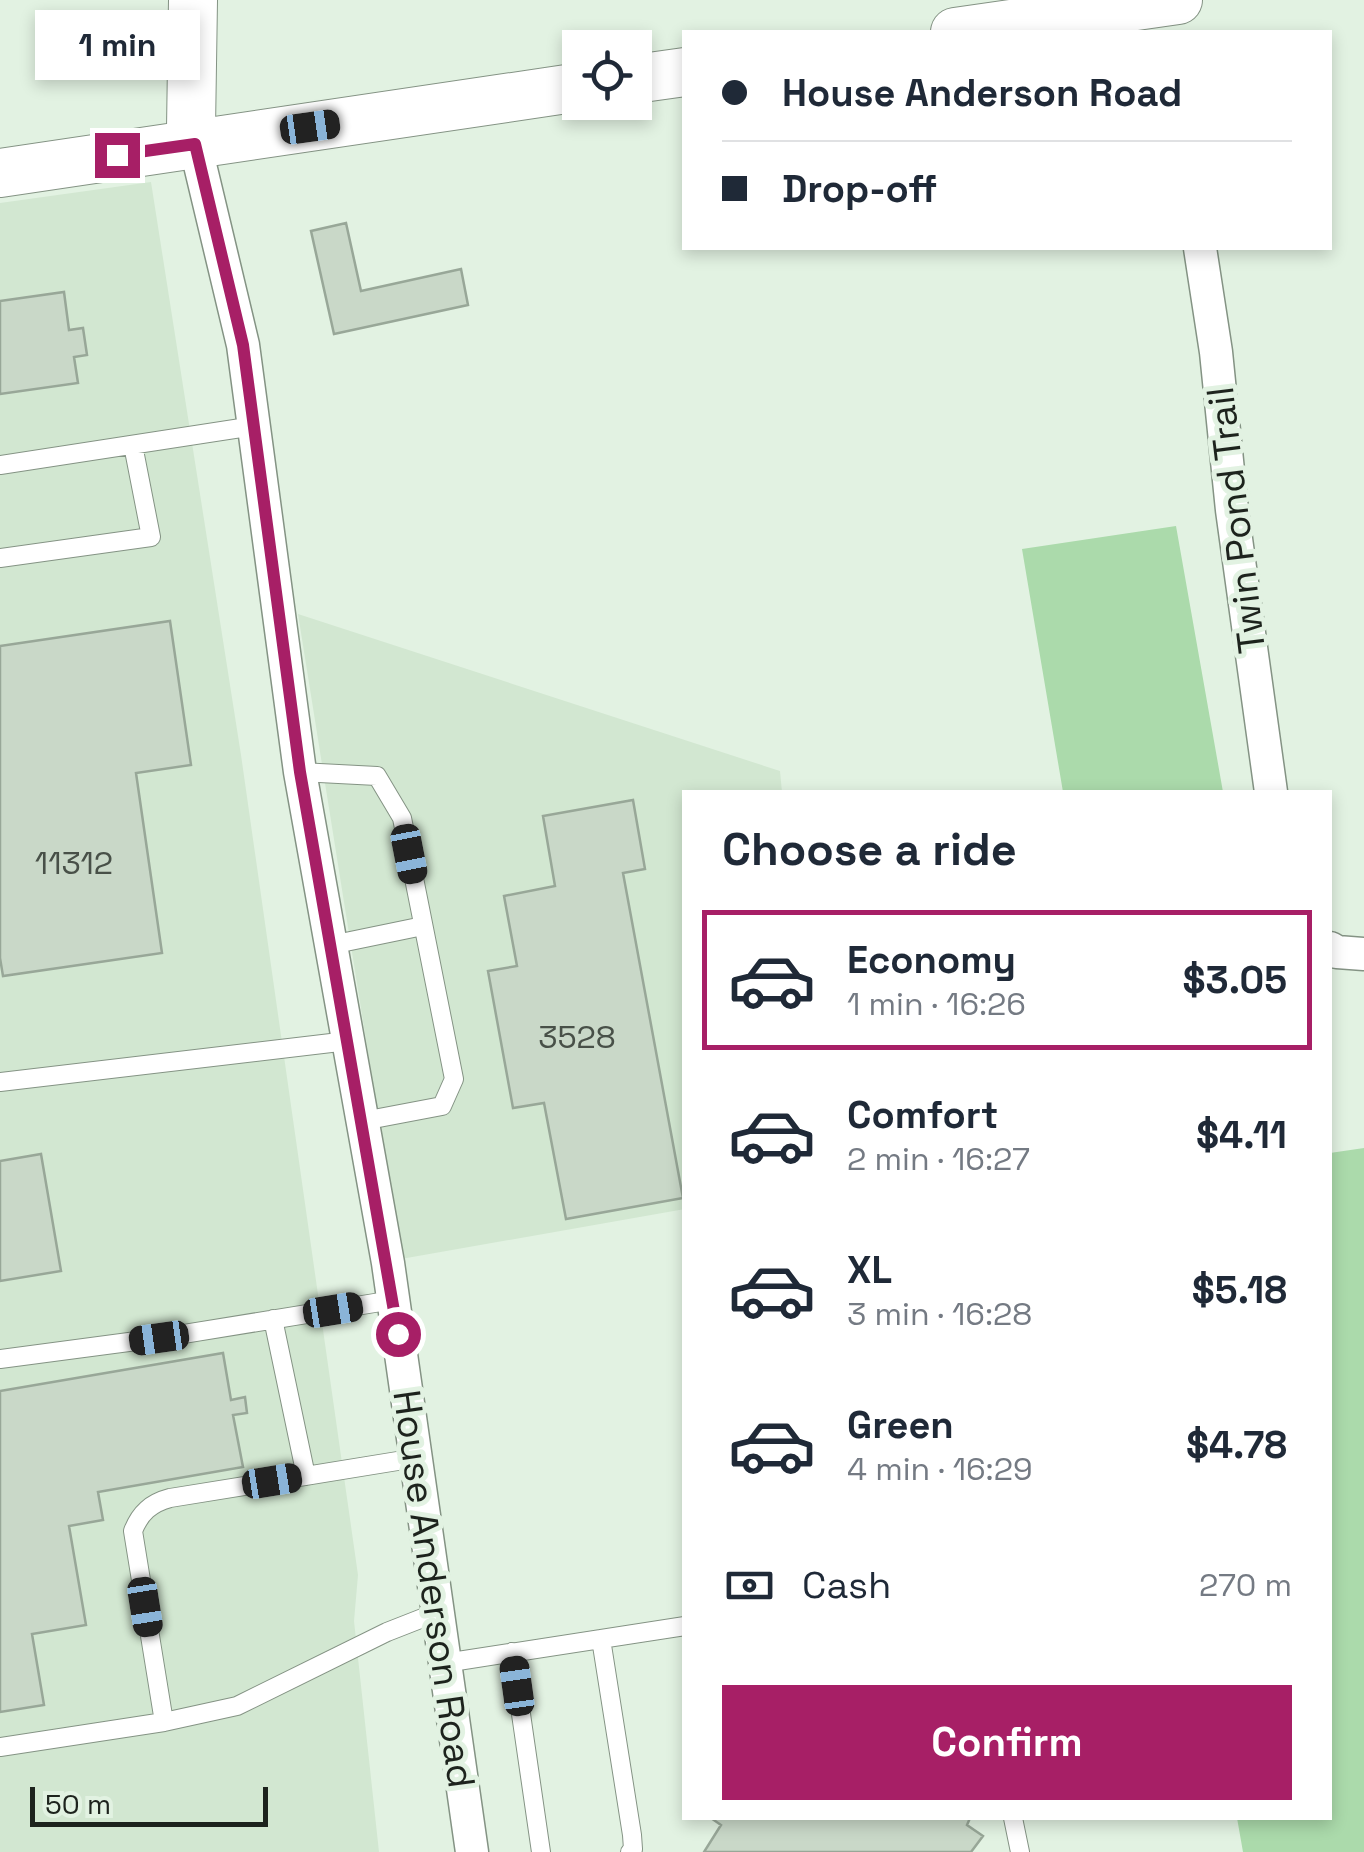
<!DOCTYPE html>
<meta charset="utf-8">
<style>
:root{--surface:#fff;--page:#f6f6f7;--text:#1f2937;--muted:#747a83;--line:#e0e1e3;--accent:#a71f66}
body{margin:0;font-family:"Space Grotesk",sans-serif;background:var(--page);color:var(--text);height:100vh;display:flex;flex-direction:column;font-size:38px;white-space:nowrap}
*{box-sizing:border-box;margin:0}
p{font-size:32px;color:var(--muted)}
.icon{flex:none;width:55px;height:55px;fill:none;stroke:currentColor;stroke-width:2;stroke-linecap:round;stroke-linejoin:round}
.map{position:relative;flex:1;overflow:hidden}
.details{position:absolute;left:682px;top:790px;width:650px;height:1030px;display:flex;flex-direction:column;background:var(--surface);border-radius:0px;box-shadow:0 5px 15px #0003}
.details>*{flex:none}
.guide{position:absolute;left:682px;top:30px;width:650px;height:220px;border-radius:0px;box-shadow:0 5px 15px #0003;display:grid;align-content:center;height:220px;padding:0 40px;background:var(--surface)}
.controls{position:absolute;left:562px;top:30px;display:grid;gap:20px}
.controls a{display:grid;place-items:center;width:90px;height:90px;border-radius:0px;background:var(--surface);box-shadow:0 5px 15px #0003;font-size:50px}
.scale{position:absolute;left:30px;bottom:25px;width:238px;box-sizing:border-box;padding-left:10px;border:5px solid #1d231d;border-top:0;font-size:28px;line-height:35px;white-space:nowrap;color:#1d231d;-webkit-text-stroke:8px #e2f2e2;paint-order:stroke}
.end{position:absolute;width:45px;height:45px;margin:-22px;border:12px solid #a71f66;background:#fff;box-shadow:0 0 0 5px #fff}
.from{border-radius:50%}
.bubble{position:absolute;height:70px;border-radius:0px;background:var(--surface);box-shadow:0 5px 15px #0003;font-size:32px;font-weight:800;line-height:70px;text-align:center}
.car{position:absolute;width:30px;height:60px;margin:-30px -15px;border-radius:12px;box-shadow:0 0 8px 2px #0007;background:linear-gradient(#222 24%,#8ab4d8 0 40%,#222 0 76%,#8ab4d8 0 86%,#222 0)}
.guide b{display:flex;align-items:center;gap:35px;height:95px;font-size:38px}
.guide b+b{border-top:2px solid var(--line)}
.guide i{width:25px;height:25px;background:var(--text)}
ul{padding:0;list-style:none}
li{display:flex;align-items:center;gap:30px;height:140px;margin:0 20px 15px;padding:0 20px;border:5px solid transparent;border-radius:0px}
li div{flex:1}
li b{display:block;font-size:38px}
li em{font-style:normal;font-weight:800}
li.current{border-color:var(--accent)}
li>.icon{width:90px;height:90px;stroke-width:1.5}
h2{padding:0 40px;font-size:45px;line-height:120px}
.pay{display:flex;align-items:center;gap:25px;height:110px;padding:0 40px;font-size:38px}
.pay p{margin-inline-start:auto}
.cta{display:flex;gap:20px;margin-top:auto;padding:20px 40px}
.cta a{flex:1;height:115px;border-radius:0px;background:var(--accent);color:#fff;font-size:40px;font-weight:800;line-height:115px;text-align:center}
.map>svg:first-child{display:block}
.built{fill:#d2e7d1}
.green{fill:#abdaab}
.building{fill:#c9d8c8;stroke:#98a798;stroke-width:2.5}
.lines{fill:none;stroke-linecap:round;stroke-linejoin:round}
.lane-casing{stroke:#849384;stroke-width:20}
.street-casing{stroke:#849384;stroke-width:35}
.secondary-casing{stroke:#849384;stroke-width:50}
.lane{stroke:#fff;stroke-width:18}
.street{stroke:#fff;stroke-width:32}
.secondary{stroke:#fff;stroke-width:48}
.route{stroke:#a71f66;stroke-width:12}
.labels{text-anchor:middle;stroke-width:10;stroke-linejoin:round;paint-order:stroke}
.number-label{font-size:32px;fill:#485048}
.street-label{font-size:38px;fill:#1d231d;stroke:#e2f2e2}
</style>
<div class="map">
<svg width="1364" height="1852" viewBox="0 0 1364 1852">
<rect width="100%" height="100%" fill="#e2f2e2"/>
<path class="built" d="M151,182L241,755L358,1575L354,1621L379,1852H0V203Z
M298,614L780,771L782,792H685V1209L401,1259Z"/>
<path class="green" d="M1176,526L1223,792H1063L1022,549Z
M1364,1148V1852H1243L1237,1818H1330V1153Z"/>
<path class="building" d="M346,223L361,291L461,269L468,305L334,334L311,231Z
M64,292L69,330L83,328L87,355L74,357L78,383L0,394V301Z
M170,621L191,765L136,773L162,953L3,976L0,958V646Z
M633,800L645,869L623,873L683,1198L566,1219L544,1103L513,1108L488,971L517,966L504,896L555,886L543,816Z
M41,1154L61,1271L0,1281V1161Z
M223,1353L231,1400L245,1397L247,1413L233,1415L243,1467L98,1492L103,1520L69,1526L86,1625L32,1634L44,1705L0,1712V1391Z
M711,1818H970L967,1825L983,1836L971,1852H704L721,1825Z"/>
<g class="lines">
<g class="lane-casing">
<path id="lane" d="M0,465L254,426
M0,558L151,537L133,445
M300,772L377,776L402,818L454,1079L442,1106L363,1121
M331,945L423,926
M0,1082L348,1041
M273,1319L306,1476
M0,1359L159,1338L393,1300
M601,1639L632,1835L633,1849L630,1852
M512,1652L541,1852
M445,1663L685,1626
M164,1722L133,1531C140,1513 151,1503 170,1498L416,1458
M0,1747L164,1722L237,1706L387,1632L438,1612
M1013,1818L1020,1852"/>
</g>
<g class="street-casing">
<path id="street" d="M195,144L243,345L300,772L388,1263L472,1852
M1200,248L1216,352L1232,510L1271,792
M1330,948L1337,952L1364,954"/>
</g>
<g class="secondary-casing">
<path id="secondary" d="M193,0L191,128L195,144
M955,32L1178,0
M635,79L685,72
M0,173L580,87"/>
</g>
<use href="#lane" class="lane"/>
<use href="#street" class="street"/>
<use href="#secondary" class="secondary"/>
</g>
<g class="lines">
<path class="route" d="M117,155L195,144L243,345L300,772L398,1334"/>
</g>
<g class="labels">
<g class="number-label">
<text x="74" y="874">11312</text>
<text x="577" y="1048">3528</text>
</g>
<g class="street-label">
<text transform="translate(1236 520) rotate(-97)" y="13">Twin Pond Trail</text>
<text transform="translate(434 1589) rotate(82)" y="13">House Anderson Road</text>
</g>
</g>
</svg>
<div class="controls">
<a><svg class="icon" aria-label="locate" viewBox="0 0 24 24"><circle cx="12" cy="12" r="6"/><path d="M12 2v4M12 18v4M2 12h4M18 12h4"/></svg></a>
</div>
<div class="scale">50 m</div>
<i class="end from" style="left:398px;top:1334px"></i>
<i class="end" style="left:117px;top:155px"></i>
<div class="bubble" style="left:35px;top:10px;width:165px">1 min</div>
<i class="car" style="left:310px;top:127px;rotate:82deg"></i>
<i class="car" style="left:409px;top:854px;rotate:169deg"></i>
<i class="car" style="left:333px;top:1310px;rotate:81deg"></i>
<i class="car" style="left:159px;top:1338px;rotate:262deg"></i>
<i class="car" style="left:272px;top:1481px;rotate:81deg"></i>
<i class="car" style="left:145px;top:1607px;rotate:171deg"></i>
<i class="car" style="left:517px;top:1686px;rotate:352deg"></i>
<div class="guide">
<b><i class="from"></i>House Anderson Road</b>
<b><i></i>Drop-off</b>
</div>
<section class="details">
<h2>Choose a ride</h2>
<ul>
<li class="current"><svg class="icon" aria-label="car" viewBox="0 0 24 24"><path d="M5 17H2v-5l4-1 3-4h7l3 4 3 1v5h-3M9 17h6M6 11h13"/><circle cx="7" cy="17" r="2"/><circle cx="17" cy="17" r="2"/></svg><div><b>Economy</b><p>1 min · 16:26</p></div><em>$3.05</em></li>
<li><svg class="icon" aria-label="car" viewBox="0 0 24 24"><path d="M5 17H2v-5l4-1 3-4h7l3 4 3 1v5h-3M9 17h6M6 11h13"/><circle cx="7" cy="17" r="2"/><circle cx="17" cy="17" r="2"/></svg><div><b>Comfort</b><p>2 min · 16:27</p></div><em>$4.11</em></li>
<li><svg class="icon" aria-label="car" viewBox="0 0 24 24"><path d="M5 17H2v-5l4-1 3-4h7l3 4 3 1v5h-3M9 17h6M6 11h13"/><circle cx="7" cy="17" r="2"/><circle cx="17" cy="17" r="2"/></svg><div><b>XL</b><p>3 min · 16:28</p></div><em>$5.18</em></li>
<li><svg class="icon" aria-label="car" viewBox="0 0 24 24"><path d="M5 17H2v-5l4-1 3-4h7l3 4 3 1v5h-3M9 17h6M6 11h13"/><circle cx="7" cy="17" r="2"/><circle cx="17" cy="17" r="2"/></svg><div><b>Green</b><p>4 min · 16:29</p></div><em>$4.78</em></li>
</ul>
<div class="pay"><svg class="icon" aria-label="cash" viewBox="0 0 24 24"><path d="M3 7h18v10H3z"/><circle cx="12" cy="12" r="2"/></svg>Cash<p>270 m</p></div>
<div class="cta"><a>Confirm</a></div>
</section>
</div>
